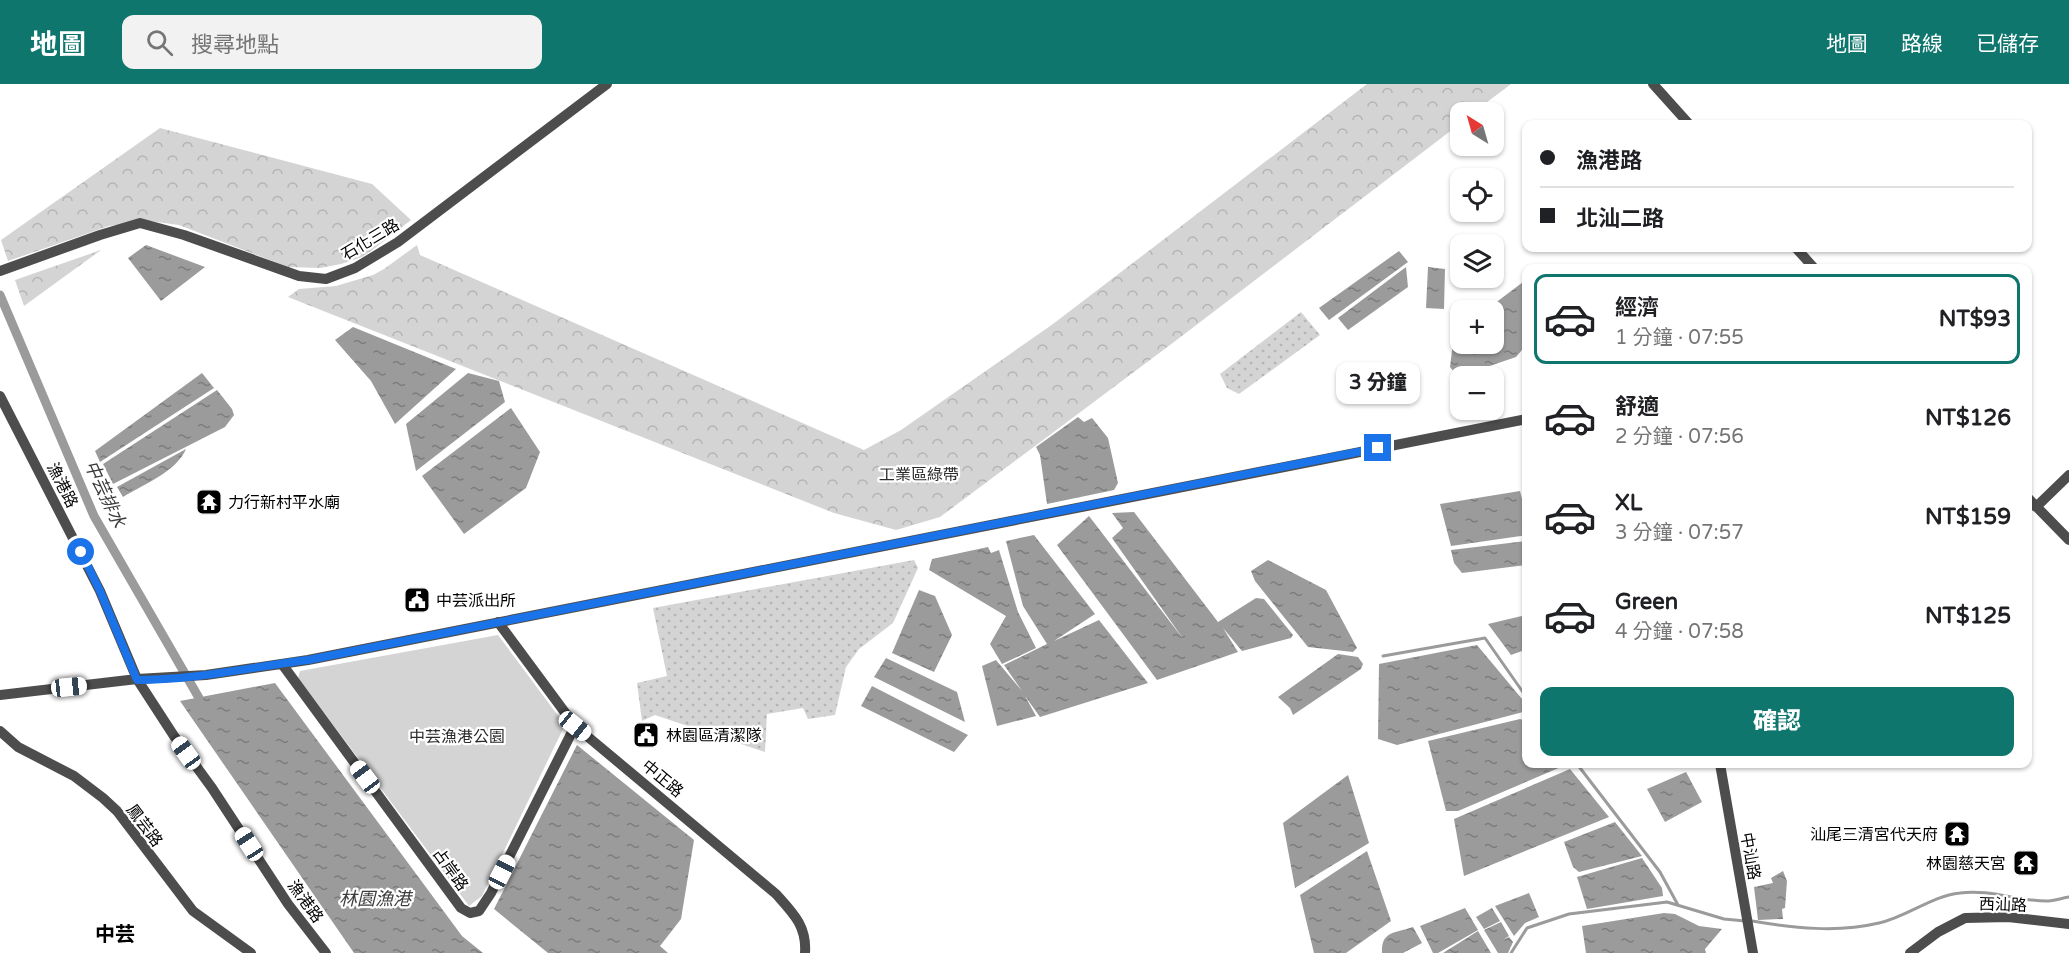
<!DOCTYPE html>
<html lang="zh-TW">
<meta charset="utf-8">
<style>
:root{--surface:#fff;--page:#f2f2f2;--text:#202124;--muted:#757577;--line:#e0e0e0;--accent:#0f766e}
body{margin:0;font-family:"Varela Round","Noto Sans TC",sans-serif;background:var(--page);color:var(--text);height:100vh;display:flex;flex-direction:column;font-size:22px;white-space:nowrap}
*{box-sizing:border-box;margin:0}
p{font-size:20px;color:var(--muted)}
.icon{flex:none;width:33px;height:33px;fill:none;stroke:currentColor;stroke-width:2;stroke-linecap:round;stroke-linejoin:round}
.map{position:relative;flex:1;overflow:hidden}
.side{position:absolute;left:1522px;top:180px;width:510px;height:504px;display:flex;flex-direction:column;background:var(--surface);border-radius:12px;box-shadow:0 2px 4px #0004}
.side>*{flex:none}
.top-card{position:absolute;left:1522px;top:36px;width:510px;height:132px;border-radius:12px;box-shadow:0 2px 4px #0004;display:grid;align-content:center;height:132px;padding:0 18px;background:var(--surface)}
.needle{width:39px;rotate:323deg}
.fabs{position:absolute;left:1450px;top:18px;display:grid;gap:12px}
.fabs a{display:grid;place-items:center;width:54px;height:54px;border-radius:12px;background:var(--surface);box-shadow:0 2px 4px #0004;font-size:30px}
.end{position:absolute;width:27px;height:27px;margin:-14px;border:8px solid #1a73e8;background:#fff;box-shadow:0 0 0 3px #fff}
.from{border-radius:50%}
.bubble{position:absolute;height:42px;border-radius:12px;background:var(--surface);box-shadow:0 2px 4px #0004;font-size:20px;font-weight:800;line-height:42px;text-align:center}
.car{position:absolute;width:18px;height:36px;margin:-18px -9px;border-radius:8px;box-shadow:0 0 4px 2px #0007;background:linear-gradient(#fff 24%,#345 0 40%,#fff 0 76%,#345 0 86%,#fff 0)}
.top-card b{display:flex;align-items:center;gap:21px;height:57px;font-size:22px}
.top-card b+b{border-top:2px solid var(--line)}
.top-card i{width:15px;height:15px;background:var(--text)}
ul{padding:10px 0 0;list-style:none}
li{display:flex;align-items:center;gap:18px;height:90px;margin:0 12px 9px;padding:0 6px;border:3px solid transparent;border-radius:12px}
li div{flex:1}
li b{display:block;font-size:22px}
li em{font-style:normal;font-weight:800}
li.selected{border-color:var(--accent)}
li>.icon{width:54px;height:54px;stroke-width:1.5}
.button{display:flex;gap:12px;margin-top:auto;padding:12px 18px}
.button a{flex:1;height:69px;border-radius:12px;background:var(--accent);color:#fff;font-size:24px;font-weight:800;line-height:69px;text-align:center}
header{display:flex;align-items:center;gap:36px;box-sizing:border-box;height:84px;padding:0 30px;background:var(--accent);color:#fff}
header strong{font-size:28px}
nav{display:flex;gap:33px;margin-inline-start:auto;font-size:21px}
.search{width:420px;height:54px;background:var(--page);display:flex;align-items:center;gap:15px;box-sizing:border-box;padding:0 21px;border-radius:12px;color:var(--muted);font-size:22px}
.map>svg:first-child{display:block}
.grass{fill:url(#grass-dots)}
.forest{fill:url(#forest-crowns)}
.green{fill:#d4d4d4}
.water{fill:url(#water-ripples)}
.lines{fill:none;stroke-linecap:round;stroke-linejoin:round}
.stream{stroke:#9b9b9b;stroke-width:3}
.canal{stroke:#9b9b9b;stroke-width:9}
.minor{stroke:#4d4d4d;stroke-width:10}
.route{stroke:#1a73e8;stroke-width:8}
.labels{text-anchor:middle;stroke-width:4.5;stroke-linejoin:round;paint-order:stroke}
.street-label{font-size:16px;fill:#000;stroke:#fff}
.park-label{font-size:16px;fill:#2b2b2b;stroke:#fff}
.poi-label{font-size:16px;fill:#000;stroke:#fff;text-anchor:start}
.water-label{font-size:18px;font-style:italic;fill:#3c3c3c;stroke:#fff}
.quarter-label{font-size:20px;font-weight:bold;fill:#000;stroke:#fff}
</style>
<header>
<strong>地圖</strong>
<div class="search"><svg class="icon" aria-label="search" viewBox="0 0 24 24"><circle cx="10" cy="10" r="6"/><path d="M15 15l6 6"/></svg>搜尋地點</div>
<nav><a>地圖</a><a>路線</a><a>已儲存</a></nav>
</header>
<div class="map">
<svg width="2069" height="869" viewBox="0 0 2069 869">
<defs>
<pattern id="grass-dots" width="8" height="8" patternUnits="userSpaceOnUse" patternTransform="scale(1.5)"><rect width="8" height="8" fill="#d4d4d4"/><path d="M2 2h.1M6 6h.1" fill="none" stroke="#b4b4b4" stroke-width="1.8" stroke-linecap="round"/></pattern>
<pattern id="forest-crowns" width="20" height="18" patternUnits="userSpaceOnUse" patternTransform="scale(1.5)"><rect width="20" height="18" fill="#d4d4d4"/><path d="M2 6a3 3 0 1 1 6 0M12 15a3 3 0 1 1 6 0" fill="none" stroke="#b4b4b4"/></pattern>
<pattern id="water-ripples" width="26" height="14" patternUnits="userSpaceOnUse" patternTransform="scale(1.5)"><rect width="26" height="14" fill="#9b9b9b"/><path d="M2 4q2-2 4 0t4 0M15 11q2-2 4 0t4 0" fill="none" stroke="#7c7c7c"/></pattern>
</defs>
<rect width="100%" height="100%" fill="#fff"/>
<path class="grass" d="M1301,228L1320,251L1239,310L1227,304L1220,290Z
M914,476L918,484L893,539L859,565L846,583L835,631L808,635L803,624L767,630L765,668L655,631L642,637L637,599L667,592L653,524Z"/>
<path class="forest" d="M1367,0H1511L1474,28H1461V39L1174,258L940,433L896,446L834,429L288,213L299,205L336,202L373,191L384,185L417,161L420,171L864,366L901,346L1053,240Z
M160,44L372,100L411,136L371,167L362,173L341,180L320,184L288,183L179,141L149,137L109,142L8,177L1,156Z
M101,166L24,222L15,196Z"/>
<path class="green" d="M498,551L565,641L482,812L469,822L298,594L300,587Z"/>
<path class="water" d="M146,161L205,183L161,217L128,174Z
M1399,167L1408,178L1329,236L1319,224Z
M1406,183L1408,203L1348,246L1338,234Z
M1428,183L1445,185L1444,225L1426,224Z
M1527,195V264L1522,266L1516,273L1469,289H1455L1450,283L1454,250L1461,245V260H1494V226H1486Z
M353,243L456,285L395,340L371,297L335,256Z
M202,289L214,304L100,378L95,367Z
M468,289L499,297L505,318L416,387L406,340Z
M217,306L232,325L234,331L225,343L113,400L103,380Z
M511,324L540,368L526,404L464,450L422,392Z
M1078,333L1084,338L1092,334L1108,354L1118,399L1114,406L1047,420L1040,371L1036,363Z
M186,365C176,388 144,400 123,413L117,403Z
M1520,407L1527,434V451L1451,462L1440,420Z
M1134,428L1218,538L1256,514L1264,515L1293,551L1291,554L1242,567L1223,544L1238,568L1157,596L1057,461L1089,432L1184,556L1112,454L1123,444L1112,429Z
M1034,451L1095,530L1054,557L1099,536L1148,599L1040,633L1025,612L1036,632L997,642L982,582L996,576L1022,607L1004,581L1047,560L1023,522L1006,457Z
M1527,457V481L1462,489L1454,479L1451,466Z
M988,463L991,469L999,466L1018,528L1036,564L1002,580L990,560L1006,532L929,486L932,475Z
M1268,476L1326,506L1357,564L1353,568L1308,563L1255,497L1251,487Z
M919,506L935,512L952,551L934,588L892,569Z
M1526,531L1527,565L1511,571L1488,540Z
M1477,561L1527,621V627L1397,661L1378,655L1379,580Z
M1338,570L1358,573L1363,580L1361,585L1293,631L1290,624L1278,613Z
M886,574L957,608L965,638L874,593Z
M275,599L462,852L483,869H354L180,617Z
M872,602L968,651L954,668L861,622Z
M1520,635L1527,637V680H1568L1458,727H1446L1428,657Z
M577,661L694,756L681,835L660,862L668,869H548L494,825Z
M1570,685L1609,733L1464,792L1454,735Z
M1686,688L1702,718L1665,738L1647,705Z
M1348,691L1369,759L1295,804L1283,739Z
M1615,738L1642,772L1579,788L1573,783L1564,758Z
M1367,767L1391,837L1346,869H1314L1300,811Z
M1642,774L1662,804L1663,812L1587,825L1577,793Z
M1783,787L1787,797L1785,824L1782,825L1783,835L1758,836L1754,803L1773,799L1771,794Z
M1529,809L1539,833L1525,839L1514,852L1495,822Z
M1465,824L1478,846L1438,869H1433L1420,842Z
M1492,824L1500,837L1484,845L1476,833Z
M1664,829L1675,830L1699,842L1722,845L1705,865L1706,869H1586L1582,842Z
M1501,838L1509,852L1503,856L1509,853L1513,858L1508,869H1498L1484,846Z
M1413,843L1422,859L1403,869H1382C1381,847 1395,849 1413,843Z
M1478,847L1491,869H1443Z"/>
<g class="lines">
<path class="stream" d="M1383,572L1485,554L1527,614
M1577,680L1660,788L1678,821
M1752,837C1794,844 1837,849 1879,839C1907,833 1931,812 1960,809C1989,805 2018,817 2046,817C2054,817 2062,814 2069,813
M1511,869L1527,844L1569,830L1667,818L1724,835L1745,837"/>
<path class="canal" d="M0,211L94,432L199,614"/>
<path class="minor" d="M1653,0L1689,40
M1796,164L1814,184
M0,187L100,151L140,139L184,151L299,192L326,195L355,184L398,158L607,0
M0,312L100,507L137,595L174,652L212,704L288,820L326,869
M2028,414L2069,456
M2036,423L2069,391
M498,538L575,642L776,810C793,829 807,842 805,869
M282,580L461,824L470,829L479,827L491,809L575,642
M0,611L137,595L206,591L308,576L1527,335
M0,647L18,663L74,692L103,714L117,727L193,827L251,869
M1720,680L1753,869
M1910,869L1938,848L1965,834L2008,833L2069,840"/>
</g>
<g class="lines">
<path class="route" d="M81,468L100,507L137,596C194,596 251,583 308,576L1378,364"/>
</g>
<defs>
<g id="temple-square" transform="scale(1.35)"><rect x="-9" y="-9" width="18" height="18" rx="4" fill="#000" stroke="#fff"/><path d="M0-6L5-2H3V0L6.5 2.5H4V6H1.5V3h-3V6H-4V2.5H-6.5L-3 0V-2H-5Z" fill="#fff"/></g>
<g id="civic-square" transform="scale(1.35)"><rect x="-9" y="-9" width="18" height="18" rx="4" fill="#000" stroke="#fff"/><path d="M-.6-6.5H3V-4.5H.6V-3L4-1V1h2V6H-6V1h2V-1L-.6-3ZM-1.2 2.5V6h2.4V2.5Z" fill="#fff"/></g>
</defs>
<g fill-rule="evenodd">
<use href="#temple-square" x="209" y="418"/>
<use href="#civic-square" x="417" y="516"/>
<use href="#civic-square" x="646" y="651"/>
<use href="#temple-square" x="1957" y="750"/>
<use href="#temple-square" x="2026" y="779"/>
</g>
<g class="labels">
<g class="street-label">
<text transform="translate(370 155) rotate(-31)" y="6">石化三路</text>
<text transform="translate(63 401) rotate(63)" y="6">漁港路</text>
<text transform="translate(663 694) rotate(40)" y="6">中正路</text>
<text transform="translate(145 741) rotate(53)" y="6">鳳芸路</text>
<text transform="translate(1751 772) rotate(80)" y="6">中汕路</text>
<text transform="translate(451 785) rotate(54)" y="6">占岸路</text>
<text transform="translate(306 817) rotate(54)" y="6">漁港路</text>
<text transform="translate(2003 820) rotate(2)" y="6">西汕路</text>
</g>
<g class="park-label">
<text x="919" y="396">工業區綠帶</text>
<text x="457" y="658">中芸漁港公園</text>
</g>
<g class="poi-label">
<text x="228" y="424">力行新村平水廟</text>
<text x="436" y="522">中芸派出所</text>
<text x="666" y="657">林園區清潔隊</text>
<text x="1938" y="756" text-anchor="end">汕尾三清宮代天府</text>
<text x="2006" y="785" text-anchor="end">林園慈天宮</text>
</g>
<g class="water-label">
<text transform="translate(105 410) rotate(65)" y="6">中芸排水</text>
<text x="375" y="821">林園漁港</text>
</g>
<g class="quarter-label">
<text x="115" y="857">中芸</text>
</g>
</g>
</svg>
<div class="fabs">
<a><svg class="needle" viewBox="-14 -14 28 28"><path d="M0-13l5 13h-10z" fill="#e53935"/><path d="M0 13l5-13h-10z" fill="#757577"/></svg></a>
<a><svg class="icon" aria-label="locate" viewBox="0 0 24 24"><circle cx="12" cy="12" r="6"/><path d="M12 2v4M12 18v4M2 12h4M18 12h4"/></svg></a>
<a><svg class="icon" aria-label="layers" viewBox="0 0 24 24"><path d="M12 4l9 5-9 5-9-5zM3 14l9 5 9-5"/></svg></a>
<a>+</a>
<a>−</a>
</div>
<i class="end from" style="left:81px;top:468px"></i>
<i class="end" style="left:1378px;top:364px"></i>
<div class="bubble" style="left:1336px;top:278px;width:84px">3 分鐘</div>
<i class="car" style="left:69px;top:603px;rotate:84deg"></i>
<i class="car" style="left:575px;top:642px;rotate:129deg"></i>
<i class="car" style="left:186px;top:669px;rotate:324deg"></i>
<i class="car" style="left:365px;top:693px;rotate:323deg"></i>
<i class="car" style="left:249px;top:760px;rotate:327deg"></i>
<i class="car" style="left:502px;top:788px;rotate:27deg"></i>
<div class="top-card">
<b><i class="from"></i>漁港路</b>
<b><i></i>北汕二路</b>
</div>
<section class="side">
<ul>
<li class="selected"><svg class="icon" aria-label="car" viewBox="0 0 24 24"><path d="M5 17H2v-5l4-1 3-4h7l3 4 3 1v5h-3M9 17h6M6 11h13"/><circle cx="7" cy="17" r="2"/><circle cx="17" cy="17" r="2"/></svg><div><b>經濟</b><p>1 分鐘 · 07:55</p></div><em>NT$93</em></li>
<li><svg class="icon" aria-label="car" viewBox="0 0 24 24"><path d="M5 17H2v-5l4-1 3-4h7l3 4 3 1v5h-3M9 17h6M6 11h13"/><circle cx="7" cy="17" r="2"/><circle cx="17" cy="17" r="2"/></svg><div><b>舒適</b><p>2 分鐘 · 07:56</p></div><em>NT$126</em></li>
<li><svg class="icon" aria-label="car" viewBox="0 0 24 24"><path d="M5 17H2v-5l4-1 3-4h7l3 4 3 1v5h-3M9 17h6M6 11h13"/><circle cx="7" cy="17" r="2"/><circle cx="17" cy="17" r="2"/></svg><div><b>XL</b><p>3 分鐘 · 07:57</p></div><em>NT$159</em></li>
<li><svg class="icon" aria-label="car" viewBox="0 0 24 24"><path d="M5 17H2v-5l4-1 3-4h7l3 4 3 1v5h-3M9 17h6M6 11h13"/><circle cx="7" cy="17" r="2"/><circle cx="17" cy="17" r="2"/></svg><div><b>Green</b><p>4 分鐘 · 07:58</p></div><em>NT$125</em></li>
</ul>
<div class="button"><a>確認</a></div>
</section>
</div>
